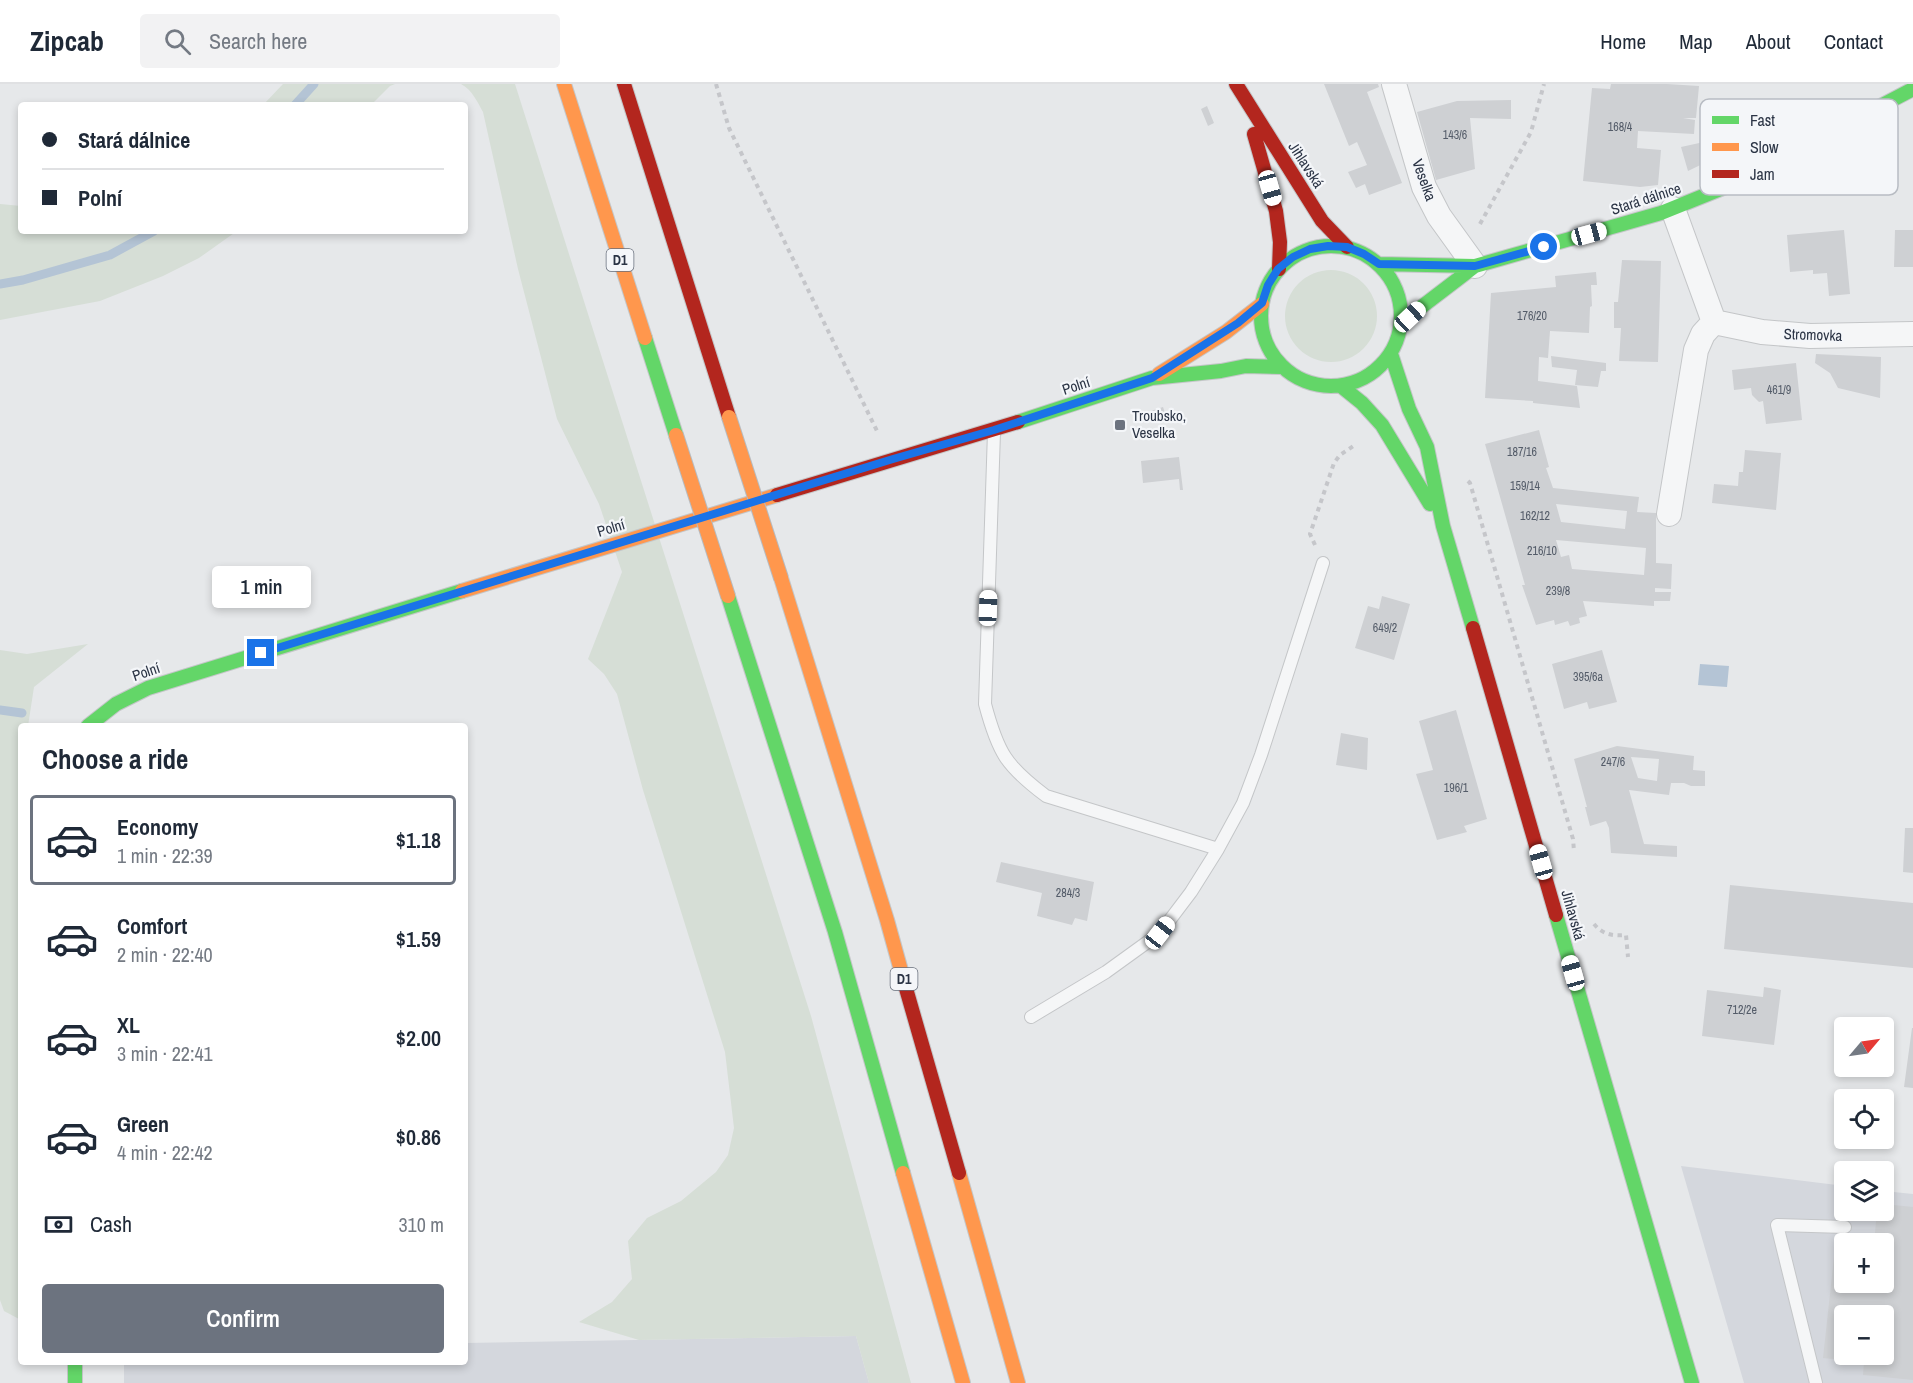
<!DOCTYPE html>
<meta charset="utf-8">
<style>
:root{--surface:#fff;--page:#f2f2f3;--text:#1f2937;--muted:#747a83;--line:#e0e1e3;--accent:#6c737f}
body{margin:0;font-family:"Archivo Narrow",sans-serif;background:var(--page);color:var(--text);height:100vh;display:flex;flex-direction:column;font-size:22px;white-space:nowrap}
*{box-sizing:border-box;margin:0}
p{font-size:20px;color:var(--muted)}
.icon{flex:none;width:33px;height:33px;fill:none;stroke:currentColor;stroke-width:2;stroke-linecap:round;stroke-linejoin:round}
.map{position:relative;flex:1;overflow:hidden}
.panel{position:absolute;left:18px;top:639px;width:450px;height:642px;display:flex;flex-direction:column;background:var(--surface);border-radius:6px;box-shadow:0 3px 9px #0003}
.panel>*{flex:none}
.banner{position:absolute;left:18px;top:18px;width:450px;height:132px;border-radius:6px;box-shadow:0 3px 9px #0003;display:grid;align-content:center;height:132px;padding:0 24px;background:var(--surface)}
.needle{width:39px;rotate:61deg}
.tools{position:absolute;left:1834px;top:933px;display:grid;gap:12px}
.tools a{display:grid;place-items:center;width:60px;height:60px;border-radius:6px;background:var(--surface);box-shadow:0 3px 9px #0003;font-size:30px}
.end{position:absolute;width:27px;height:27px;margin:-14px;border:8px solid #1a73e8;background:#fff;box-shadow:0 0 0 3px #fff}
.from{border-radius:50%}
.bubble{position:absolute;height:42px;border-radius:6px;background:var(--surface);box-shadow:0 3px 9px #0003;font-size:20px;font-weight:600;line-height:42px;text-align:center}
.car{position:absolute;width:18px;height:36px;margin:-18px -9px;border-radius:8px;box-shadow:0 0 4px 2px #0007;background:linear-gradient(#fff 24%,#345 0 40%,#fff 0 76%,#345 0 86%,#fff 0)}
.banner b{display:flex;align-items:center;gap:21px;height:57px;font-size:22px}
.banner b+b{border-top:2px solid var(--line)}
.banner i{width:15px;height:15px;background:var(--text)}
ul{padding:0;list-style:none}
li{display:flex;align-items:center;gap:18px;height:90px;margin:0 12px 9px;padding:0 12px;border:3px solid transparent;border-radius:6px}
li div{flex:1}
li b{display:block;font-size:22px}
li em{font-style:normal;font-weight:600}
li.current{border-color:var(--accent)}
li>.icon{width:54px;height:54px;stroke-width:1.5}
h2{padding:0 24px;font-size:27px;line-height:72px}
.pay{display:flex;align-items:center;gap:15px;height:66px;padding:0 24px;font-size:22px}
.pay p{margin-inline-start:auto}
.button{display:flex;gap:12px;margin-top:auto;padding:12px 24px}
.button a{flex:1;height:69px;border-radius:6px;background:var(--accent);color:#fff;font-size:24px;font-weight:600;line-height:69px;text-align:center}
header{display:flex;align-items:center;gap:36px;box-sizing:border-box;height:84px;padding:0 30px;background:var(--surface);border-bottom:2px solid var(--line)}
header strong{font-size:28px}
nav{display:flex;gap:33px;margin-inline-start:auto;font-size:21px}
.search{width:420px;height:54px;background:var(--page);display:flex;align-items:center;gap:15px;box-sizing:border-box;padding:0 21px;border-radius:6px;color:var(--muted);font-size:22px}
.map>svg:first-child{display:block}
.built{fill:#d4d7dd;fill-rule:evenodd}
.green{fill:#d6ded6}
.water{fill:#b4c4d5}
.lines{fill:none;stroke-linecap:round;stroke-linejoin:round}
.stream{stroke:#b4c4d5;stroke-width:9}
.building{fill:#ced0d3;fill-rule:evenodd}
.lane-casing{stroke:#c4c6c8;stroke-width:14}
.street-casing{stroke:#c4c6c8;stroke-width:26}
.fast-casing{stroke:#c4c6c8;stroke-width:16}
.slow-casing{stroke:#c4c6c8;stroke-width:16}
.jam-casing{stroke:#c4c6c8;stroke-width:16}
.path{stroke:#c5c6ca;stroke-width:4;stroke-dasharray:4.5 4.5;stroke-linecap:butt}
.lane{stroke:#f5f6f7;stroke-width:12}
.street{stroke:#f5f6f7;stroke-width:24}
.fast{stroke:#63d668;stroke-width:14}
.slow{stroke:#ff974d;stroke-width:14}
.jam{stroke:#b3261e;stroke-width:14}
.slow-bridge-casing{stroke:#b8bbbf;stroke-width:16;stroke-linecap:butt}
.slow-bridge{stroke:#ff974d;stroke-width:14}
.route{stroke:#1a73e8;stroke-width:8}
.poi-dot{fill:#6c737f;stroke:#f4f6f9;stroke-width:2}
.labels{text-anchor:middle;stroke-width:4.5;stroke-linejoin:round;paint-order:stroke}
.number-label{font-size:12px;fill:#545c69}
.shield{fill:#f4f6f9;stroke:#676e7b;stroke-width:1.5}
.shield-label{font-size:14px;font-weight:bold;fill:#2b3445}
.street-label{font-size:15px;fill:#2b3445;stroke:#f4f6f9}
.poi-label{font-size:15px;fill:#2b3445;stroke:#f4f6f9;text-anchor:start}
.key{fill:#f4f6f9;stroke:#b8bcc3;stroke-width:1.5}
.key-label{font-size:16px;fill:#2b3445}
</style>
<header>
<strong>Zipcab</strong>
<div class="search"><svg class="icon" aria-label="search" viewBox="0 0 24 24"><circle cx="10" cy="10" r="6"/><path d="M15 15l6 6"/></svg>Search here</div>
<nav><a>Home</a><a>Map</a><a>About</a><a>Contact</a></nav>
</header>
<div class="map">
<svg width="1913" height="1299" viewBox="0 0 1913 1299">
<rect width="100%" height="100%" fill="#e6e8ea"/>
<path class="built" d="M1681,1082L1845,1102V1126H1884V1107L1913,1110V1299H1744ZM1845,1160H1884V1198H1845ZM1845,1232H1884V1270H1845Z
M856,1252L869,1299H124V1278H465V1259Z"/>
<path class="green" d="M283,0H395L390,2L371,21H263Z
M461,0H515L811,932L911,1299H869L856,1252L639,1256L579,1238L612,1218L632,1195L628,1157L647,1134L681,1117L716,1088L728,1071L734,1044L725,968L643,706L617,610L604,590L588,575L622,488L599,420L557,335L518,185L483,28C477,17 472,6 461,0Z
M0,120L21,122V147H237L199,174L163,192L100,217L0,236Z
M1285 232a46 46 0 1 1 92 0a46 46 0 1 1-92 0Z
M88,560L34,603L28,642H21V1234L19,1235L4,1227L0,1216V566L27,570Z"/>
<path class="water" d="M1700,580L1729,582L1727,603L1698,601Z"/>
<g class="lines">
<path class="stream" d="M295,21L314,0
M0,200L23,196L110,171L154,147
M0,626L22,629"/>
</g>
<path class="building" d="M1324,0H1378L1379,3L1367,8L1402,99L1369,111L1365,100L1356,104L1348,88L1367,81L1357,58L1349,62Z
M1611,0H1667L1699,2L1696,34H1683L1695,36L1694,50L1638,47L1637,64L1661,66L1658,101L1640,103L1583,97L1592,4L1610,5Z
M1511,16V35L1470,34L1475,85L1436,96L1417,28L1457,17Z
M1207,22L1214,39L1208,42L1201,25Z
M1713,56L1719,72L1688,87L1681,63Z
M1844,146L1850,210L1829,212L1827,189L1813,190V186L1790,188L1787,151Z
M1895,146H1913V183H1894Z
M1622,176L1661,177L1658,278L1619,277L1621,244H1614V218H1618Z
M1596,188L1597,201H1591L1592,222L1590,223L1589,249L1550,247L1548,274L1539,273L1538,297L1577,302L1580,324L1533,319V317L1485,314L1491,209L1556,203L1555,192Z
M1816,270L1881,273L1880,314L1838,304L1830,289L1815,279Z
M1551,272L1606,279V287H1601L1598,303L1575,301L1577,286L1552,283Z
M1796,279L1802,336L1766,340L1763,317L1759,318L1752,311L1751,304L1734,306L1732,286Z
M1163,323L1166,332L1151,337L1148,328Z
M1539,346L1549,383L1546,384L1553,404L1639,413L1637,428L1656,429V479L1672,480L1671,505L1655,504V508H1671L1670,517H1654V522L1583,517L1587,532L1579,534L1580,539L1570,542L1568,537L1555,541L1554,536L1536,541L1522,501H1525L1485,360ZM1556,420L1627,427L1625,445L1561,438ZM1556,456L1646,464L1644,491L1572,485L1569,471L1561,473Z
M1745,366L1781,369L1776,426L1712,419L1714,400L1738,402L1739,388H1743Z
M1179,373L1183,406H1180L1179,395L1143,399L1141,377Z
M1382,512L1410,520L1394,576L1355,564L1368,522L1379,525Z
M1602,566L1617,618L1589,625L1587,618L1564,625L1552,580Z
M1456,626L1487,735L1464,742L1467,748L1437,756L1416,690L1433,686L1419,637Z
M1341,649L1368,654L1367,686L1336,681Z
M1617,662L1694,672L1693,686L1705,687V702H1691L1684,699H1671L1669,711L1629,706L1644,760L1677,762V773L1611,769L1609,744L1606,737L1590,742L1585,723H1587L1574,675ZM1631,673L1659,675L1657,697L1638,694Z
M1905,744H1913V789L1903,788Z
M1001,778L1094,798L1087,837L1075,834L1072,841L1037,832L1042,809L996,798Z
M1730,801L1913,819V884L1724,865Z
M1764,903L1781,906L1774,961L1702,952L1707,906L1763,913Z
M1912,944H1913V1004L1904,1003Z
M1884,1120L1913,1123V1296L1863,1291L1864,1278L1823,1274L1834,1173L1845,1174V1198H1884V1160H1874L1877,1126H1884ZM1845,1232H1884V1270H1845Z"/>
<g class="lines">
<g class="lane-casing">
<path id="lane" d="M994,348L985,620C998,669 1006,682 1046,712L1218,765
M1031,933L1106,888L1160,849L1191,808L1218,765L1243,719L1261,671L1323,479
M1816,1299L1777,1141L1845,1143"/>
</g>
<g class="street-casing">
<path id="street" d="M1394,0L1424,103L1439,132L1475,182
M1673,125L1714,238
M1714,238L1762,248L1810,252L1913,250
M1669,430L1696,266L1703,250L1714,238"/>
</g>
<g class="fast-casing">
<path id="fast" d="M1261 232a70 70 0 1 1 140 0a70 70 0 1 1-140 0Z
M1379,180L1475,182L1661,129L1728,102L1913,5
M1401,241L1420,224L1475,182
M645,254L676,351
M1391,270L1409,325L1427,363L1443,442L1473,544
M1341,302L1362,319L1382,341L1430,420
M1018,338L1152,294L1221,287L1246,282L1283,283
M728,512L835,848L903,1089
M88,642L116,620L148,604L462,507
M1556,831L1692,1299
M75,1278V1299"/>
</g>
<g class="slow-casing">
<path id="slow" d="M564,0L645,254
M1159,290L1226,248L1262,220
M781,494L887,836L905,901
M462,507L777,411
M903,1089L963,1299
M959,1089L1018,1299"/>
</g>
<g class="jam-casing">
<path id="jam" d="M624,0L729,333
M1236,0L1322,137L1347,163
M1254,50L1276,127L1280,158L1279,185
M777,411L1018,338
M1473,544L1556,831
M905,901L959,1089"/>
</g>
<path class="path" d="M716,0L729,44L877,347
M1480,140L1531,48L1544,0
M1468,397L1470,399L1573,755L1574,767
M1315,461L1310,450L1334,379L1340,371L1355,361
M1594,840C1603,851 1613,852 1626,851L1628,873"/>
<use href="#lane" class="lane"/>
<use href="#street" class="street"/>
<use href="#fast" class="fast"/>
<use href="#slow" class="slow"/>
<use href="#jam" class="jam"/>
<g class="slow-bridge-casing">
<path id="slow-bridge" d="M729,333L781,494
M676,351L728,512"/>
</g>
<use href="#slow-bridge" class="slow-bridge"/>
</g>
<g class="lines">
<path class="route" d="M261,569L893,375L994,346L1152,294L1238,239L1262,219L1268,201L1278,185L1293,173L1310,165L1328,162L1347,163L1364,170L1379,180L1475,182L1544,163"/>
</g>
<rect class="poi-dot" x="1114" y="335" width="12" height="12" rx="3"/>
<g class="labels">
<g class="number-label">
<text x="1620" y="47">168/4</text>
<text x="1455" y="55">143/6</text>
<text x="1532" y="236">176/20</text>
<text x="1779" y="310">461/9</text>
<text x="1522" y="372">187/16</text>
<text x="1525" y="406">159/14</text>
<text x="1535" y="436">162/12</text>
<text x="1542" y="471">216/10</text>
<text x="1558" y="511">239/8</text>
<text x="1385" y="548">649/2</text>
<text x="1588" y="597">395/6a</text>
<text x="1613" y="682">247/6</text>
<text x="1456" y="708">196/1</text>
<text x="1068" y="813">284/3</text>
<text x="1742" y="930">712/2e</text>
</g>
<g class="shield">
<rect x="606.5" y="165" width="27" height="22" rx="4.5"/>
<rect x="890.5" y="884" width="27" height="22" rx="4.5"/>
</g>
<g class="shield-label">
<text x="620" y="181">D1</text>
<text x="904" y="900">D1</text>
</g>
<g class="street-label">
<text transform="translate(1306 81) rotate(57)" y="5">Jihlavská</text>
<text transform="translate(1424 96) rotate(70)" y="5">Veselka</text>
<text transform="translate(1646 115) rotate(-18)" y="5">Stará dálnice</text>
<text transform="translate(1813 251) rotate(2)" y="5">Stromovka</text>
<text transform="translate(1076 302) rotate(-18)" y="5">Polní</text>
<text transform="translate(611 444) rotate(-17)" y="5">Polní</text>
<text transform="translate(146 588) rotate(-19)" y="5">Polní</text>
<text transform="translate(1573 831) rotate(74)" y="5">Jihlavská</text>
</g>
<g class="poi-label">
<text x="1132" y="337">Troubsko,<tspan x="1132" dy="17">Veselka</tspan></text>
</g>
</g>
<rect x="1700" y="15" width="198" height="96" rx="9" class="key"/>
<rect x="1712" y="32" width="27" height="8" fill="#63d668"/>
<rect x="1712" y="59" width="27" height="8" fill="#ff974d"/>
<rect x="1712" y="86" width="27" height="8" fill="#b3261e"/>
<g class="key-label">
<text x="1750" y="42">Fast</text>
<text x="1750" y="69">Slow</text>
<text x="1750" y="96">Jam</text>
</g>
</svg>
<div class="tools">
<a><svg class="needle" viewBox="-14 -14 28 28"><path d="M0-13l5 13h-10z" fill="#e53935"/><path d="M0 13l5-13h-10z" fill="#747a83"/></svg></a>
<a><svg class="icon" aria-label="locate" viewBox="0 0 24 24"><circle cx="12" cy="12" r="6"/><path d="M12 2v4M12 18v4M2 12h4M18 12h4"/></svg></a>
<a><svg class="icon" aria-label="layers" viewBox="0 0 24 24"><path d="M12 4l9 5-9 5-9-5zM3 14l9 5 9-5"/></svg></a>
<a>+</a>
<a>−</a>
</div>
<i class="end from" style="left:1544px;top:163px"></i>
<i class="end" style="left:261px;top:569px"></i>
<div class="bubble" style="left:212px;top:482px;width:99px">1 min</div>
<i class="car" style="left:1270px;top:104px;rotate:164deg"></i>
<i class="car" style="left:1589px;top:150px;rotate:75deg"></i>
<i class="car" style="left:1410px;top:233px;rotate:47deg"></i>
<i class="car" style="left:988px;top:524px;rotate:2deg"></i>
<i class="car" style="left:1541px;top:778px;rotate:344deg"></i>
<i class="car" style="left:1160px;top:849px;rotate:38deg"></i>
<i class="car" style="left:1573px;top:889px;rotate:344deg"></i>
<div class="banner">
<b><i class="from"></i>Stará dálnice</b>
<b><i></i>Polní</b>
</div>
<section class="panel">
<h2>Choose a ride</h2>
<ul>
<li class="current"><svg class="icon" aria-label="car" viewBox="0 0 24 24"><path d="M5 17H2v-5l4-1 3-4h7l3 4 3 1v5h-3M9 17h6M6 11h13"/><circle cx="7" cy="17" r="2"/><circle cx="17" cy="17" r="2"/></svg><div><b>Economy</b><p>1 min · 22:39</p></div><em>$1.18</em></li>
<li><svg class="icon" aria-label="car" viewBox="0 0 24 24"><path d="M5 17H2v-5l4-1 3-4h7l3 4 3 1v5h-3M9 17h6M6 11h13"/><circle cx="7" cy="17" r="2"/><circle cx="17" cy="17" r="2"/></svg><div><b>Comfort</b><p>2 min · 22:40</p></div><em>$1.59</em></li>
<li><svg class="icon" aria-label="car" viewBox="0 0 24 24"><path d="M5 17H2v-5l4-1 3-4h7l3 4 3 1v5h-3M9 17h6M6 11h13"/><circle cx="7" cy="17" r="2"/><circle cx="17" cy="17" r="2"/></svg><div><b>XL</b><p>3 min · 22:41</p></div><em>$2.00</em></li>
<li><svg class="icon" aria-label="car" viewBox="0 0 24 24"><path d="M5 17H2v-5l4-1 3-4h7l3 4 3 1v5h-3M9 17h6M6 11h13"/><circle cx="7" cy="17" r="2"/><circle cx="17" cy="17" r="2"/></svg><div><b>Green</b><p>4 min · 22:42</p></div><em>$0.86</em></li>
</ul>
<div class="pay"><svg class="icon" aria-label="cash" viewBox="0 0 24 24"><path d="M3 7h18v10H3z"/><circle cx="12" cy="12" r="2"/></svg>Cash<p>310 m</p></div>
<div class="button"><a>Confirm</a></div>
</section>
</div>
